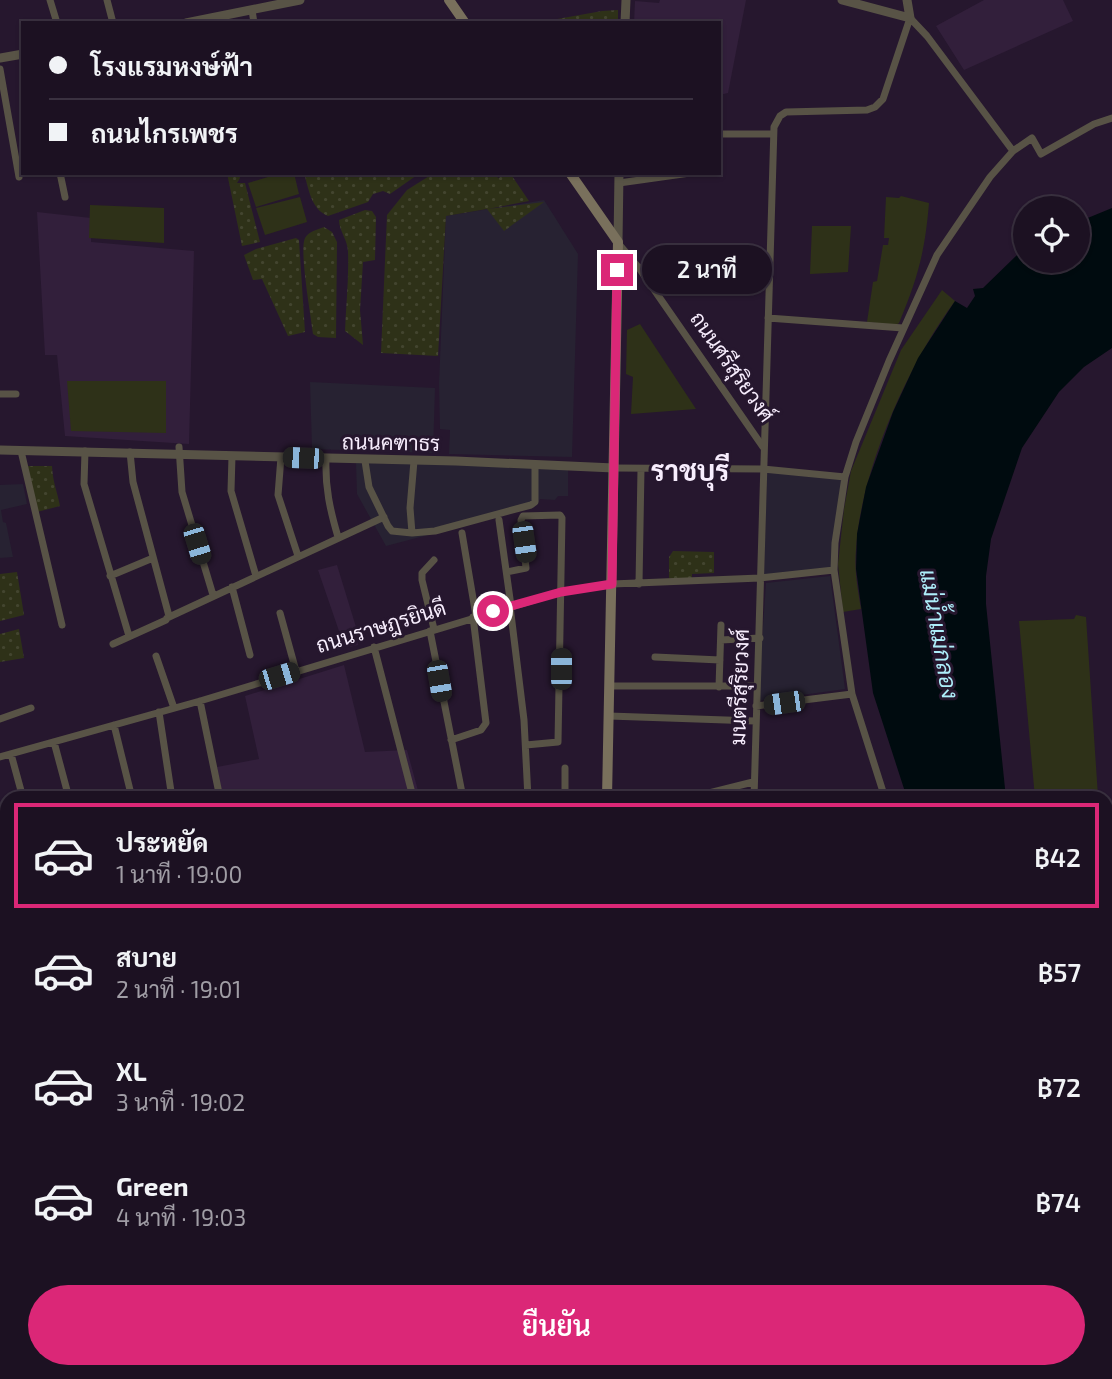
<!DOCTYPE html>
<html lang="th">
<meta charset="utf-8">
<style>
:root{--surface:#1c1122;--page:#251a2a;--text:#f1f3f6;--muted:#a09da5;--line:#3a3140;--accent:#db2777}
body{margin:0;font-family:"Exo 2",Sarabun,sans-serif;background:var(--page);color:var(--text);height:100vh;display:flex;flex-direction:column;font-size:26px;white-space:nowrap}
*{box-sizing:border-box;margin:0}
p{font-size:23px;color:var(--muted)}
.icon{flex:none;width:38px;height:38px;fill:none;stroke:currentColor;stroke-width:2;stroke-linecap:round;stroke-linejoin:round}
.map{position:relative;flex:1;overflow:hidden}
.sheet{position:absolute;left:0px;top:791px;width:1113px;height:588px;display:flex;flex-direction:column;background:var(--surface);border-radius:21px 21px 0 0;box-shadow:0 2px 5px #0004,0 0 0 2px var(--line)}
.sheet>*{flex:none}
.banner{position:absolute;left:21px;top:21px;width:700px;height:154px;border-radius:0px;box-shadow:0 2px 5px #0004,0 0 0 2px var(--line);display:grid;align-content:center;height:154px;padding:0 28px;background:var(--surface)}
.tools{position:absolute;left:1013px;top:196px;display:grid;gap:14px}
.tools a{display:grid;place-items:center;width:77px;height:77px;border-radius:50%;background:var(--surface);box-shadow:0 2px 5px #0004,0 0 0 2px var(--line);font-size:35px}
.end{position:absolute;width:32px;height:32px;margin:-16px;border:9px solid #db2777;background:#fff;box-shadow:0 0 0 4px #fff}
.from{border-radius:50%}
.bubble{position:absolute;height:49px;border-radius:24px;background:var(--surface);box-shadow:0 2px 5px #0004,0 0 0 2px var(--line);font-size:23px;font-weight:600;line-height:49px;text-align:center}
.car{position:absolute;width:21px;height:42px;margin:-21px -10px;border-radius:9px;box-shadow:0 0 5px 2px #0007;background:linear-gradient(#222 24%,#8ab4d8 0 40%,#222 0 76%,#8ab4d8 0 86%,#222 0)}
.banner b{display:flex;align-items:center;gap:24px;height:66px;font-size:26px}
.banner b+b{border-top:2px solid var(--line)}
.banner i{width:18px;height:18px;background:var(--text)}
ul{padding:12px 0 0;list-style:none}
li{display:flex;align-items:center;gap:21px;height:105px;margin:0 14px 10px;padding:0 14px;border:4px solid transparent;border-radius:0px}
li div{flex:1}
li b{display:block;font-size:26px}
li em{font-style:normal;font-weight:600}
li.active{border-color:var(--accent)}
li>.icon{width:63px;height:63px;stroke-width:1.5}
.cta{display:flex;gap:14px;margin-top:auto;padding:14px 28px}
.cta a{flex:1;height:80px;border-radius:42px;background:var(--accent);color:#fff;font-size:28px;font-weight:600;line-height:80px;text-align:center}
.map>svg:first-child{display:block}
.commercial{fill:#272232}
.built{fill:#321f3b}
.grass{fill:url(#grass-dots)}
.park{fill:#2e3118}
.water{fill:#000b0f}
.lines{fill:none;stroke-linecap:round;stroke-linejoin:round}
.minor{stroke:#585346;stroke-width:7}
.tertiary{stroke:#585346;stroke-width:9}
.secondary{stroke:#79705c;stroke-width:10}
.rail-casing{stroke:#a195a8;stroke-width:4.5}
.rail{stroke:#26172e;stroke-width:2;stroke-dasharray:5;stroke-linecap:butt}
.route{stroke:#db2777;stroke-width:9}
.labels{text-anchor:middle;stroke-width:6;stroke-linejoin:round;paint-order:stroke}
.street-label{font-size:21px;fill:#f7edfd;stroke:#26172e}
.water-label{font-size:23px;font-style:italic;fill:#aeeefa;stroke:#26172e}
.district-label{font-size:28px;font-weight:bold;fill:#f7edfd;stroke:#26172e}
</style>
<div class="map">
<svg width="1112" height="1379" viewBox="0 0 1112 1379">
<defs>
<pattern id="grass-dots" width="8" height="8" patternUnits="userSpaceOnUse" patternTransform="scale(1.75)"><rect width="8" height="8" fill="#2e3118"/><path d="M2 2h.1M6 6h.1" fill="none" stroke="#43452f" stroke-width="1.8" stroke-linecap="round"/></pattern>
</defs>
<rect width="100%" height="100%" fill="#26172e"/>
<path class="commercial" d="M544,200L578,254L572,457L449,454L450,430L440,429L439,384L446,216Z
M310,382L435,388L433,453L312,449Z
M356,463L494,465L568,469V496H558L555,500L540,499L537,505L527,509L386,546L357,494Z
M767,472L842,479L831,568L764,575Z
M23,484L27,504L1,510L3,522L6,523L13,557L0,558V485Z
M830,576L845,689L758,701L766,583Z"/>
<path class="built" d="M660,0H746L728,93L719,95V23H634L635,1L659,3Z
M984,0H1063L1073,21L964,70L936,26Z
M37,212L91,218V242L194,251L189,444L65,436L57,355H45Z
M337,565L356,627L358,645L350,647L347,630L339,631L318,570Z
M344,665L365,752L407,750L420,798H223L217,767L259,759L245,696Z"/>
<path class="grass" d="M618,10V23H535L602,11Z
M227,173H239L240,178L237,183H245L260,242L242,246Z
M304,173H420L390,194L383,191L373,194L368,202L328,216C311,209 309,190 304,173Z
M434,173H495L498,178L510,173L529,201L488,209L544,202L504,231L487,209L446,216L438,356L381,353L387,215L407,190Z
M365,210L372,211L376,217L375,260L363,262L360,310L363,345L345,331C346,305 349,278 348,252C348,240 339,231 339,220Z
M324,227L332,232L337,242L336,338L318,337L313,334C311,316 299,250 305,238C309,231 317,230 324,227Z
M296,238L299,240L305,332L288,336L262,279L253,280L244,255L256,249Z
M27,466H52C53,484 57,490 60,506L37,512Z
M673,551L714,552V573L692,574V579L669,578V557Z
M17,572L24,615L0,621V574Z
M19,629L24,658L0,662V634Z"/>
<path class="park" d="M281,173H294L299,194L256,207L248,183Z
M901,196L929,203C925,251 918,278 899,323L896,325L867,322L873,282L877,281L883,245H888L889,238H884L886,197L899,198Z
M300,197L307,222L265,235L256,208Z
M90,205L164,208V243L89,238Z
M812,226H851L848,272L810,274Z
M942,290L955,301C908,364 860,472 856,550C854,570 858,590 861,609L843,612L838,564L844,509L851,471L901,350Z
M640,324L696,409L631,414L633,377L626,374L627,330Z
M67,381H166V433L71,431Z
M1076,615L1086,617L1098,796L1094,798H1035L1019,621L1074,619Z"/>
<path class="water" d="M1112,208V348L1084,367L1059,392L1022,448L991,539L986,576V604L1006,798H907L873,693L856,569L857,534L866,487L893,412L918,358L955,301L967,308L975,296L973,289L983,288L1017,255L1025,250L1026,261H1078V222Z
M1106,1214L1112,1221V1379H992L991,1372H1106Z"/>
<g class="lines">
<path class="minor" d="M50,0L57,23
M107,0L113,23
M252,10L254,23
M910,18L927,36L1013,151
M0,69L19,177
M719,134H772
M60,173L65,197
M619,183L690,173
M618,243L639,268L763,447
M639,268L768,255
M768,318L903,328
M0,394H16
M179,447L182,492L213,595
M21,451L62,625
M85,451L84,484L129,636
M232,456L231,491L256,576
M281,457L278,495L298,556
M326,459C325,487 330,510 338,537
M365,461L369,487L388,526L392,531L412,533L435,531L531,505L535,502V465
M614,468L763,469L845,477
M499,520L511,606
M412,533L410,508L414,461
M462,533L476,616
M434,560L422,573V580L434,629
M507,572L526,568L521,520L523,516L560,515L562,518L558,742L526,745
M110,576L153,558
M639,584L641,469
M232,587L250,655
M510,606L524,720L528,798
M280,613L296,671
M167,618L384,517
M430,631L463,798
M721,640L760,638
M113,644L166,620L169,616L133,482L130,452
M374,647L413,797
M156,656L174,708
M655,657L720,660
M609,686H756
M719,687L721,625
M200,701L220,798
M756,706L852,694
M159,712L172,798
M609,716L755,721
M0,719L31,708
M114,725L132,798
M451,740L481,730L486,723L473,617
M54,742L69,798
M11,754L23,798
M0,757L200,701L561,592L612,584L760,578L834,570
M565,798V768
M689,798L753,782
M754,798L774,127L780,116L786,112L867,110L875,107L883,99L910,18
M885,798L852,694L834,570L835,543L845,477L856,442L889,361L937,255L990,177L1013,151L1032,138L1041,154L1094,124L1112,118
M0,867L7,865
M0,885L3,896L0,897
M7,896H3L7,910
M0,1095L7,1098
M0,1268H7
M280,1372V1379
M627,1372V1379
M54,1379L55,1372
M193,1379L194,1372
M400,1379L403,1372
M451,1379L453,1372"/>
<path class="tertiary" d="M842,0L910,18L907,0
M186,23L300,0
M625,23L626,0
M0,58L23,54
M618,242L619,173
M0,450L456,461L614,468
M0,963H7
M0,971H7"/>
<path class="secondary" d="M449,0L465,23
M570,173L618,242L607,798
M1106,868L1112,867
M706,1379V1372"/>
<g class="rail-casing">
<path id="rail" d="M1106,885H1112
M1106,899L1112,898
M0,1010H7"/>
</g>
<use href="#rail" class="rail"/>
</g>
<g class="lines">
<path class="route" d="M493,611L561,592L612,584L617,270"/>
</g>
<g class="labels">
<g class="street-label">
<text transform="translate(732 367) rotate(55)" y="7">ถนนศรีสุริยวงศ์</text>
<text transform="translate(391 443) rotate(1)" y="7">ถนนคฑาธร</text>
<text transform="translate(381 627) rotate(-17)" y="7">ถนนราษฎรยินดี</text>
<text transform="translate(740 687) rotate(-88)" y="7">มนตรีสุริยวงศ์</text>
</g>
<g class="water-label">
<text transform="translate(939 634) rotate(80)" y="8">แม่น้ำแม่กลอง</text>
</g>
<g class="district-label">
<text x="690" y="481">ราชบุรี</text>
</g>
</g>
</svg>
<div class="tools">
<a><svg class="icon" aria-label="locate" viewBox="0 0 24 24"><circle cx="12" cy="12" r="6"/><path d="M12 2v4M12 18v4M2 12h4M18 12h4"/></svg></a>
</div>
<i class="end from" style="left:493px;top:611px"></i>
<i class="end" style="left:617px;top:270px"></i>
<div class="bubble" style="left:642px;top:245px;width:130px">2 นาที</div>
<i class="car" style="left:303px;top:458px;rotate:272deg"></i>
<i class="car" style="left:524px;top:542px;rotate:172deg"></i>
<i class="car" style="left:197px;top:544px;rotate:163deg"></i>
<i class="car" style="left:561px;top:669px;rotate:0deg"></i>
<i class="car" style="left:279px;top:676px;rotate:73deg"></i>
<i class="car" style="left:439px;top:681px;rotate:170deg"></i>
<i class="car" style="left:784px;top:703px;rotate:262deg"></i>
<div class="banner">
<b><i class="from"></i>โรงแรมหงษ์ฟ้า</b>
<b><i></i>ถนนไกรเพชร</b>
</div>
<section class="sheet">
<ul>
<li class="active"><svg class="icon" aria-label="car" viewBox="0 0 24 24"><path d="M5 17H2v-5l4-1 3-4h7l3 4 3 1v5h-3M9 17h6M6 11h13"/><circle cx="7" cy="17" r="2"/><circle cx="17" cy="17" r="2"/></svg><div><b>ประหยัด</b><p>1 นาที · 19:00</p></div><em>฿42</em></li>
<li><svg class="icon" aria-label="car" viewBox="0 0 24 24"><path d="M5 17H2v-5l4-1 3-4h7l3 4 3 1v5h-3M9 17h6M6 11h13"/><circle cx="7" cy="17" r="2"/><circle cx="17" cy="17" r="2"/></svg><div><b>สบาย</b><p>2 นาที · 19:01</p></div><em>฿57</em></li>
<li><svg class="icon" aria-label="car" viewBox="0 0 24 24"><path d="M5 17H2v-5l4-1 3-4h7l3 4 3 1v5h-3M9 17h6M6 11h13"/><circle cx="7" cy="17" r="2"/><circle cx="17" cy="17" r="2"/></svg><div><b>XL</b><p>3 นาที · 19:02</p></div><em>฿72</em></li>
<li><svg class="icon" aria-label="car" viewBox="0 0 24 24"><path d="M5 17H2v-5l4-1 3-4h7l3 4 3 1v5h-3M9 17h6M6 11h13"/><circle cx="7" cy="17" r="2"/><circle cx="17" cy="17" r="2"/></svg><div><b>Green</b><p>4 นาที · 19:03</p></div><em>฿74</em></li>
</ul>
<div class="cta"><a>ยืนยัน</a></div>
</section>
</div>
